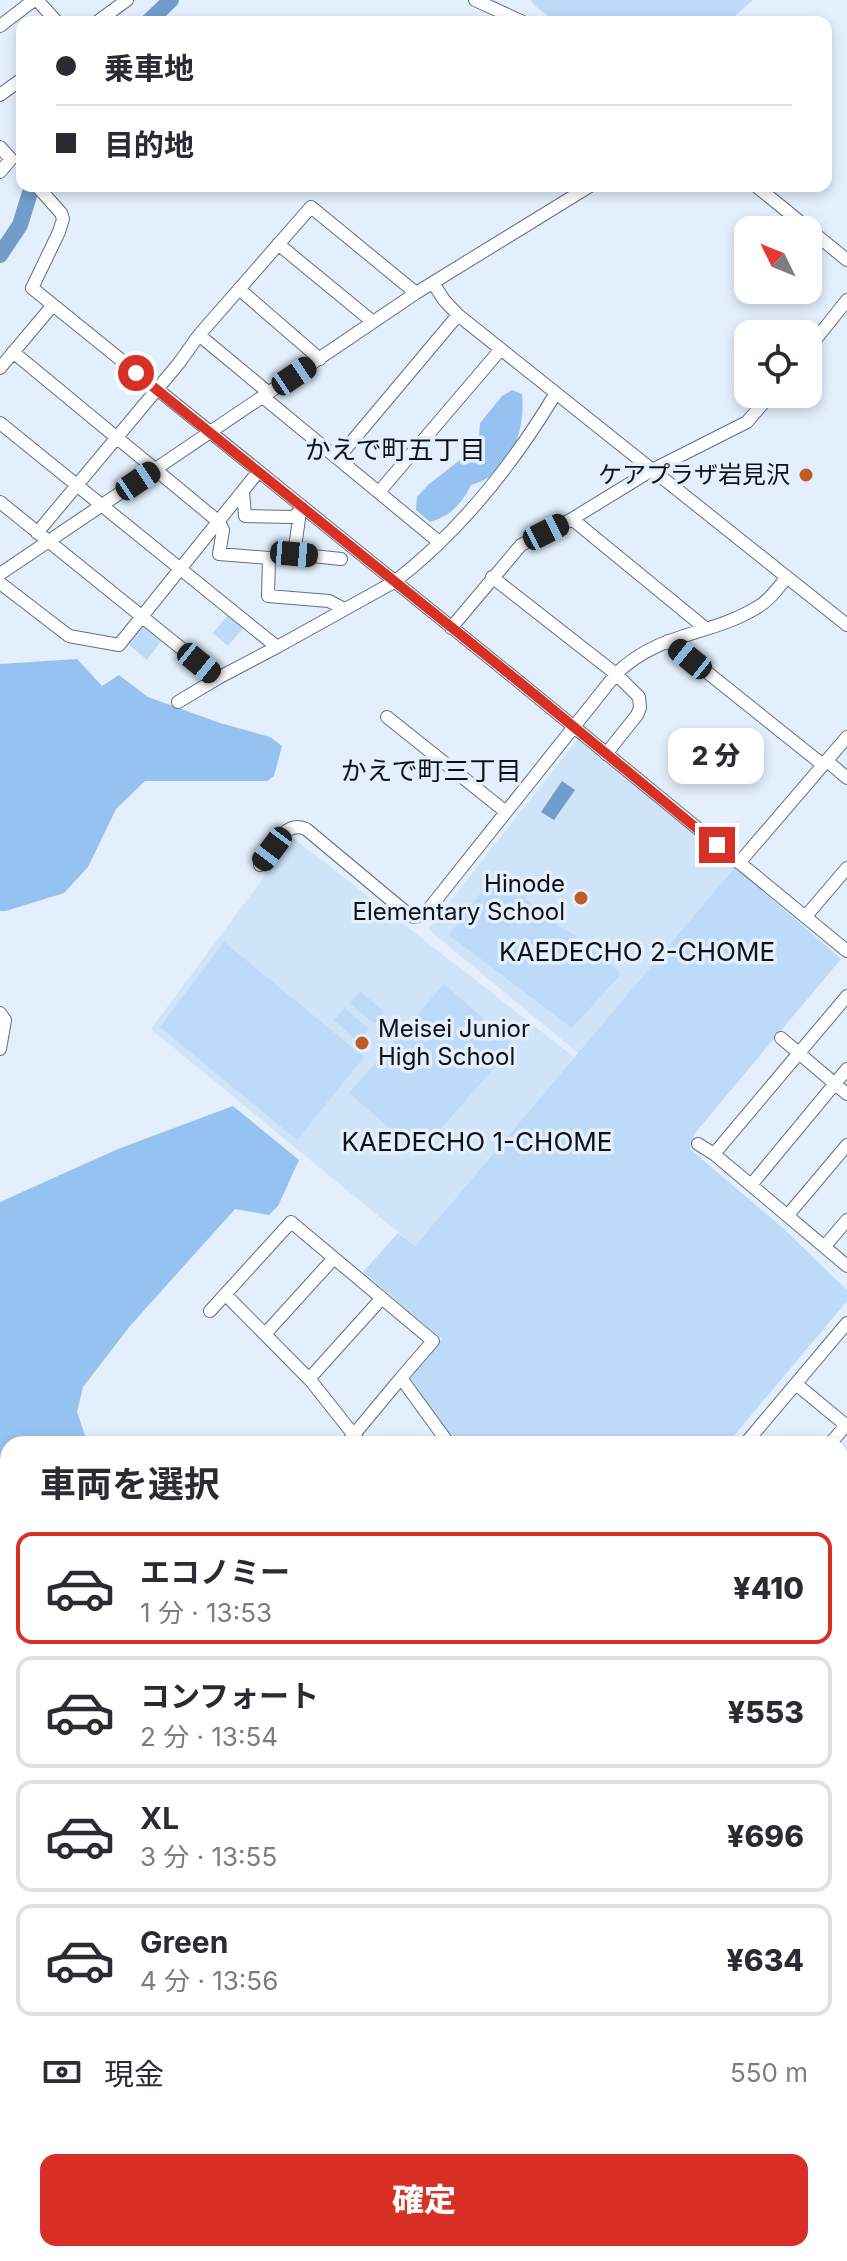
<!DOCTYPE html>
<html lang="ja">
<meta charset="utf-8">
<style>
:root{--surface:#fff;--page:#f7f7f7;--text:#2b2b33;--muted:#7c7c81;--line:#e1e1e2;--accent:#d93025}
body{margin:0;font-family:Inter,"Noto Sans JP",sans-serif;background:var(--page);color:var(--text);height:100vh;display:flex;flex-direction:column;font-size:30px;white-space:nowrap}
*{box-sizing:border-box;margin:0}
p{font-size:26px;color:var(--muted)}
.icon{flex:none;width:44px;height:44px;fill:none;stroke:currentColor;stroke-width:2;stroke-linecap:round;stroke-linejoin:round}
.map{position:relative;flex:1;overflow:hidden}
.panel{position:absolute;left:0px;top:1436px;width:848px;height:826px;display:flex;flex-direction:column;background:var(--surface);border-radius:24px 24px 0 0;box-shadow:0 4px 12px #0003}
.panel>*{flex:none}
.hud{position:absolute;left:16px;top:16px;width:816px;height:176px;border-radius:16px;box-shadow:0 4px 12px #0003;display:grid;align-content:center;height:176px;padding:0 40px;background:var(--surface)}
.needle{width:52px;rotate:313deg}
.tools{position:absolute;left:734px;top:216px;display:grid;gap:16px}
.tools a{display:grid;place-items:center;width:88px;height:88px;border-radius:16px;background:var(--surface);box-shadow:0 4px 12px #0003;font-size:40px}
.end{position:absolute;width:36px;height:36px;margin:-18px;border:10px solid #d93025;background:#fff;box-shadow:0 0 0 4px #fff}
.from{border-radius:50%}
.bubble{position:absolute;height:56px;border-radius:16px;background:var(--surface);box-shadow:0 4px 12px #0003;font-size:26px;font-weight:800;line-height:56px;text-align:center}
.car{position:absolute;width:24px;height:48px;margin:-24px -12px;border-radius:10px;box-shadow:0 0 6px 2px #0007;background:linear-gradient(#222 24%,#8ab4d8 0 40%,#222 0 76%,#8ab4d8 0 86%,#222 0)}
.hud b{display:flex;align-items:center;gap:28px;height:76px;font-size:30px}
.hud b+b{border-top:2px solid var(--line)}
.hud i{width:20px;height:20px;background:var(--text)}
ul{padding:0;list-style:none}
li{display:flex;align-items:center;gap:24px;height:112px;margin:0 16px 12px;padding:0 24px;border:4px solid var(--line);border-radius:16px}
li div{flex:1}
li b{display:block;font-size:30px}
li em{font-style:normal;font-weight:800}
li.current{border-color:var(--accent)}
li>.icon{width:72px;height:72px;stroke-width:1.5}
h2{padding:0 40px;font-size:36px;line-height:96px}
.pay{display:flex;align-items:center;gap:20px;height:88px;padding:0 40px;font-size:30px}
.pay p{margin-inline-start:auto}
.action{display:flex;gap:16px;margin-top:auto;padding:16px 40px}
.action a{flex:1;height:92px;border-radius:16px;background:var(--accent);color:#fff;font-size:32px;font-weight:800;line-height:92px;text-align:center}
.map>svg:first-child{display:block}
.built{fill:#cfe3f9}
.green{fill:#bedaf9}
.forest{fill:#96c2f1}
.water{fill:#729cca}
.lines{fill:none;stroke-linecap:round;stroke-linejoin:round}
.river{stroke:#729cca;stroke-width:16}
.minor-casing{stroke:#63707e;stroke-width:14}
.minor{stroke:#fff;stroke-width:12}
.route{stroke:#d93025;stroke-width:10}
.poi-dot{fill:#bf5b24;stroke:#e3effc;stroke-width:3}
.labels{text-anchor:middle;stroke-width:7;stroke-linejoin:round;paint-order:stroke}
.poi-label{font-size:24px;fill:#0d1217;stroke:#e3effc;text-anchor:end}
.neighbourhood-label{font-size:26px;fill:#0d1217;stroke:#e3effc}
</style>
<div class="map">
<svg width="847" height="2261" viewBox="0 0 847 2261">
<rect width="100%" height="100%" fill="#e3effc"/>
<path class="built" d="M578,739L735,867L578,1053L428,929Z
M293,838L574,1057L415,1246L151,1029Z"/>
<path class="green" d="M531,0H753L728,22H556L535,6Z
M229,614L244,627L228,646L213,633Z
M142,624L162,640L147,660L127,643Z
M735,867L841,959L695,1133L690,1149L784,1229L847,1290V1301L727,1444H457L407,1379L442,1339L363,1272L398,1233L415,1246Z
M498,870L545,918L578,937L621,974L572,1028L449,935Z
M224,942L364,1057L297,1140L160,1027Z
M444,984L514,1045L419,1154L349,1093Z
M360,991L384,1012L374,1024L350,1003Z
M345,1008L369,1029L358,1042L334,1020Z"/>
<path class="forest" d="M512,390L522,394C526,431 511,474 471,485C462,504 450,516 430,522L416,510L417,497L429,484L473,450L479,437L480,423L502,396Z
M77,659L102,686L119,675L148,697L220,723L270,737L282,746L274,776L267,781H145L116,809L88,867L64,893L6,911H0V664Z
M233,1106L299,1160L278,1206L269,1215L235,1209L130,1326L83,1387L77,1412L88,1444H8V1714L0,1717V1202L118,1149Z
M840,1600L847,1605V1771L840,1765Z
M847,1781V1990L840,1986V1790Z"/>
<path class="water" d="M562,781L575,790L554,820L541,812Z"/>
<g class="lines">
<path class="river" d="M148,22L171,0
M0,255L20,225L32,186"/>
<g class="minor-casing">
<path id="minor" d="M37,0L57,22
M475,0L523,22
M97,22L127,0
M0,26L34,0
M0,95L22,79
M0,147L11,159L0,172
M37,186L61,213L63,219L59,232L32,288L523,685L847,951
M756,186L847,260
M278,244L373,322
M433,283L444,300L458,315L847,625
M239,289L320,359
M199,335L269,393
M808,349L847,300
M13,352L219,522L223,530L219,554L269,558L268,596L329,601L344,609
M0,368L53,305
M263,397L439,542
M0,423L277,647L218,678L0,502
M338,458L458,315
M243,491L245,516L293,517L299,512
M379,492L501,349
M293,517L299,519L294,554L341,559
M572,519L705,628
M37,533L179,363L199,335L311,207L416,293
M0,574L416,293L590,186
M492,577L616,674L639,697L640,708L637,715L606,754
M0,583L69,636L119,645L258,472
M451,628L521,545L572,519L652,470L747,422L771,394
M668,641L823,765
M277,647L394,582C461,531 513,464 556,393
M178,702L218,678
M387,717L506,812
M827,761L847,778
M739,863L847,737
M260,865C270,850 285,819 306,829L408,914L414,917L424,915L616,674C658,632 710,636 756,608C769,601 778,588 787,577
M806,916L847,868
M847,996L714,1154L847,1266
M0,1013L5,1020L0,1049
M781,1038L847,1094
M698,1144L714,1154
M751,1185L847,1069
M788,1215L847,1145
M825,1246L847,1220
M225,1294L311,1381L361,1444
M210,1311L291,1222L433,1341L401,1378L449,1444
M265,1334L334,1258
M309,1379L382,1298
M796,1384L847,1426
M346,1444L401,1378
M745,1444L847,1323
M830,1444L847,1424
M840,1523L847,1514
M840,1580L847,1586
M0,1938L8,1921
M840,2020L847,2025
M0,2057L8,2058
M840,2148L847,2149
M0,2179L8,2180
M840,2215H847
M300,2254V2261
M805,2254V2261
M33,2261L34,2254
M96,2261L97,2254
M165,2261L166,2254
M233,2261V2254
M466,2261L467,2254
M669,2261L686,2254"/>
</g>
<use href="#minor" class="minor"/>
</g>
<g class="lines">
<path class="route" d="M136,373L523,685L717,845"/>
</g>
<g class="poi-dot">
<circle cx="806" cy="475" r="8"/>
<circle cx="581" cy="898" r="8"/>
<circle cx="362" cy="1043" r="8"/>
</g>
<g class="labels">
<g class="poi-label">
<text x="790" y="483">ケアプラザ岩見沢</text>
<text x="565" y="892">Hinode<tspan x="565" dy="28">Elementary School</tspan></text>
<text x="378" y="1037" text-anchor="start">Meisei Junior<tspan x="378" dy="28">High School</tspan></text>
</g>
<g class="neighbourhood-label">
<text x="395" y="459">かえで町五丁目</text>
<text x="431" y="780">かえで町三丁目</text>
<text x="637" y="961">KAEDECHO 2-CHOME</text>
<text x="477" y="1151">KAEDECHO 1-CHOME</text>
</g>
</g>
</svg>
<div class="tools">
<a><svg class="needle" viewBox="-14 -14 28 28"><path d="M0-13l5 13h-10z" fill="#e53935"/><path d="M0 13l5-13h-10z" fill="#7c7c81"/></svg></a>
<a><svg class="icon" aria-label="locate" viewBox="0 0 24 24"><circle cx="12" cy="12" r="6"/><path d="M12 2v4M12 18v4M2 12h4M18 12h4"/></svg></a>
</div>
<i class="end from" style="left:136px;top:373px"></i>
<i class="end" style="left:717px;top:845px"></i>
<div class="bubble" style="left:668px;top:728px;width:96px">2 分</div>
<i class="car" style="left:294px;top:376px;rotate:56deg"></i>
<i class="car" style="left:138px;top:481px;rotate:56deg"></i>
<i class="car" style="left:546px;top:532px;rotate:63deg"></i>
<i class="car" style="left:294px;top:554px;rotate:95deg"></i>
<i class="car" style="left:690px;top:659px;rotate:309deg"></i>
<i class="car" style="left:199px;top:663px;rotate:129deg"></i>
<i class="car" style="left:272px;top:849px;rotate:217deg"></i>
<div class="hud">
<b><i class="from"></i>乗車地</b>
<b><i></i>目的地</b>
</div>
<section class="panel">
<h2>車両を選択</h2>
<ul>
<li class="current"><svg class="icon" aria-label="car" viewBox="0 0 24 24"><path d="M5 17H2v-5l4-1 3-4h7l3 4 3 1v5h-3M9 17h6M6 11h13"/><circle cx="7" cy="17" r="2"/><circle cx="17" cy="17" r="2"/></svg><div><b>エコノミー</b><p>1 分 · 13:53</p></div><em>¥410</em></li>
<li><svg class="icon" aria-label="car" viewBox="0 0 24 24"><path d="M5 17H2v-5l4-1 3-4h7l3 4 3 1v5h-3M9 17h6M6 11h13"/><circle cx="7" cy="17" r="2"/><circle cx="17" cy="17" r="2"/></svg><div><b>コンフォート</b><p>2 分 · 13:54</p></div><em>¥553</em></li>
<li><svg class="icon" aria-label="car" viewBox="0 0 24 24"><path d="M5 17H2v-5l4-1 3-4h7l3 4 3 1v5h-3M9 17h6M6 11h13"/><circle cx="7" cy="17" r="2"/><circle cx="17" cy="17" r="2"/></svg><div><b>XL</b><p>3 分 · 13:55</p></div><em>¥696</em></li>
<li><svg class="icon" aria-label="car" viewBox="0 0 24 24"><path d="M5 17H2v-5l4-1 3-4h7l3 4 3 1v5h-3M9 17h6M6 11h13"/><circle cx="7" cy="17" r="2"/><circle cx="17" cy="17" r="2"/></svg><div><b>Green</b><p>4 分 · 13:56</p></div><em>¥634</em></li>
</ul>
<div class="pay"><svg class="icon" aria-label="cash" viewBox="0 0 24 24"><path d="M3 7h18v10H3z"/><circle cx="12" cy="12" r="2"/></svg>現金<p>550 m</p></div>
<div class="action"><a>確定</a></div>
</section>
</div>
